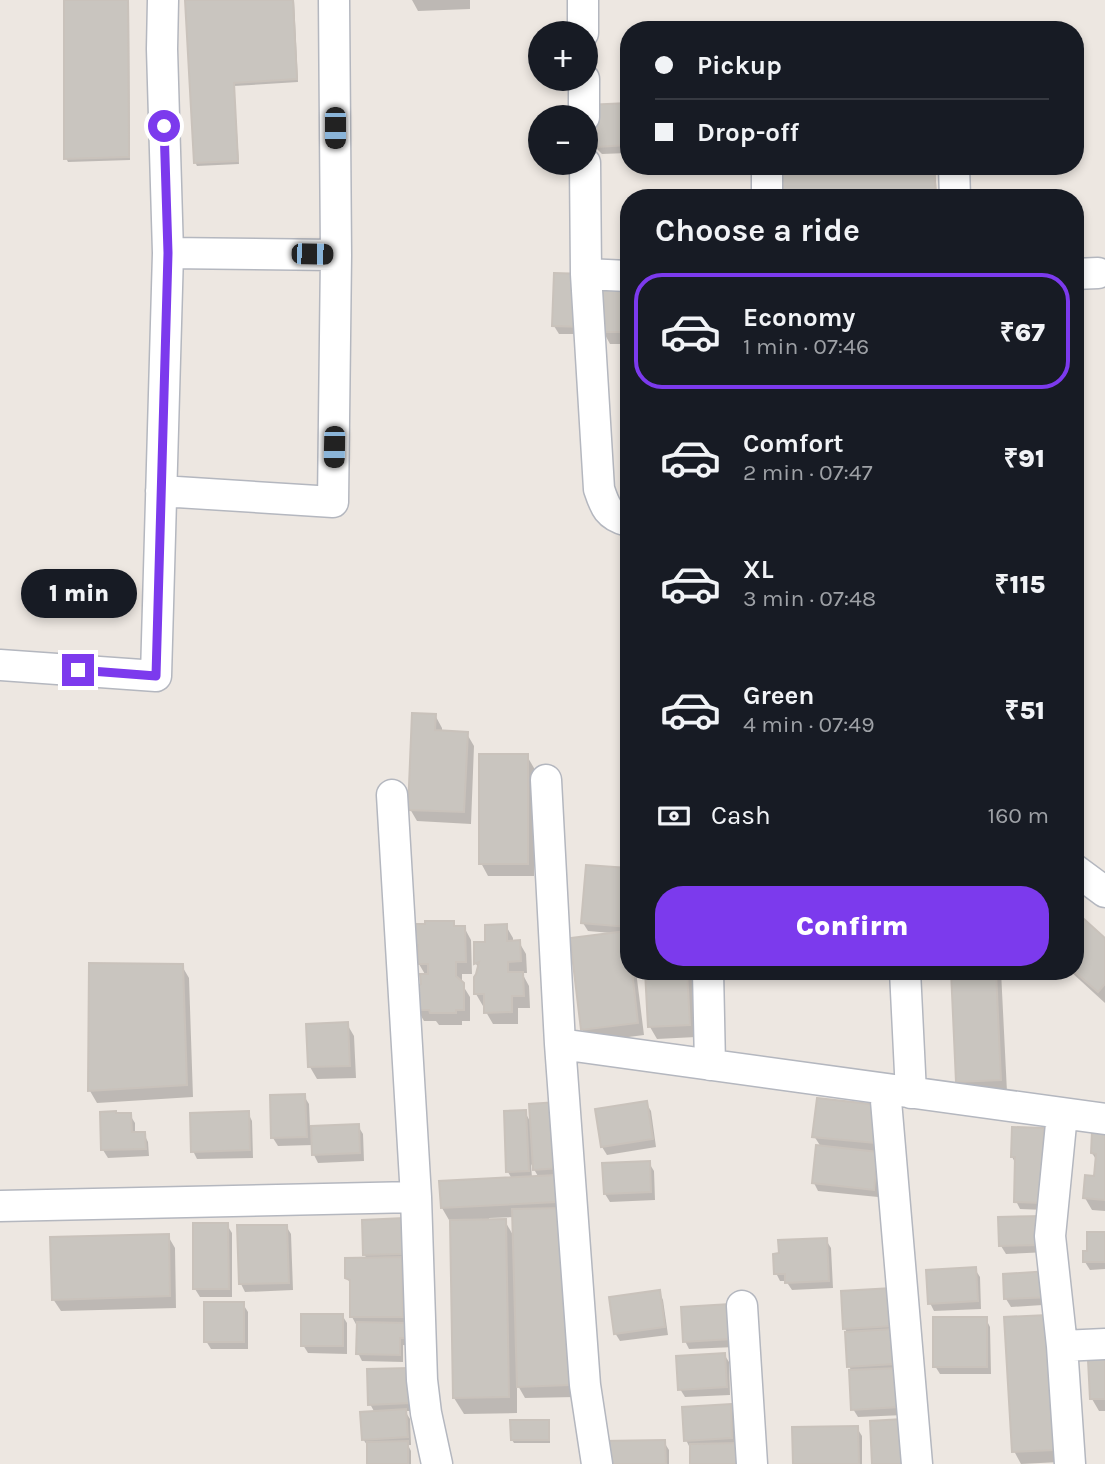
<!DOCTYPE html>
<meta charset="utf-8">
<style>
:root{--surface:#171b24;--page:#20242c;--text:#f1f3f6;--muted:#9ea1a6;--line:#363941;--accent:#7c3aed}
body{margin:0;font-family:Karla,sans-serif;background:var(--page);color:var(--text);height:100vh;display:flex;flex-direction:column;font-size:26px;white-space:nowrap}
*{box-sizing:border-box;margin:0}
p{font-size:23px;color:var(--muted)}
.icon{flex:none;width:38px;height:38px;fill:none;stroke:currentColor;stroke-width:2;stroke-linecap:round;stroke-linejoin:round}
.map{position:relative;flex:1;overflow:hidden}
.sheet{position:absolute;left:620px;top:189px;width:464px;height:791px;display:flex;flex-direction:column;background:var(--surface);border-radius:28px;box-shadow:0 4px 10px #0003}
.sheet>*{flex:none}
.banner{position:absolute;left:620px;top:21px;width:464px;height:154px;border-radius:28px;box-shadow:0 4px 10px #0003;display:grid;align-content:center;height:154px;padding:0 35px;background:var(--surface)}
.tools{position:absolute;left:528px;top:21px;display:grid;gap:14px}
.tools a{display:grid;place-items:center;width:70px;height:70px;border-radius:50%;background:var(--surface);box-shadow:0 4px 10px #0003;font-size:35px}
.end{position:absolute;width:32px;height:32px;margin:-16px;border:9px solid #7c3aed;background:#fff;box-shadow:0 0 0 4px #fff}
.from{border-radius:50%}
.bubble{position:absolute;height:49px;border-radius:24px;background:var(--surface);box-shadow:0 4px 10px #0003;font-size:23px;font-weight:800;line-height:49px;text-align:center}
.car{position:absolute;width:21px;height:42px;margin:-21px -10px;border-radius:9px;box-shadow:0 0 5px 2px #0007;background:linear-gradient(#222 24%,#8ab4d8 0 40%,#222 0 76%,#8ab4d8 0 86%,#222 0)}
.banner b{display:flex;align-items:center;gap:24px;height:66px;font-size:26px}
.banner b+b{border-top:2px solid var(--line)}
.banner i{width:18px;height:18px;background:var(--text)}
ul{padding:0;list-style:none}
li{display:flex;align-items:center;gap:21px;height:116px;margin:0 14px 10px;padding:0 21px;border:4px solid transparent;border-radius:28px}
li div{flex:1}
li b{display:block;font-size:26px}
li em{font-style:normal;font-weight:800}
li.active{border-color:var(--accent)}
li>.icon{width:63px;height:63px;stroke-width:1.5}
h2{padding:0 35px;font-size:32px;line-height:84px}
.pay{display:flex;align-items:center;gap:18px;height:77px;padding:0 35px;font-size:26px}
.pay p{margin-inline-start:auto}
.button{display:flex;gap:14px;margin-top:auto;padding:14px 35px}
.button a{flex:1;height:80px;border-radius:28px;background:var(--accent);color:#fff;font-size:28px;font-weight:800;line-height:80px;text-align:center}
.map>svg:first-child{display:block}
.shadow{fill:#0003;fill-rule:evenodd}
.building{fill:#c9c5bf;stroke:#c9c2bb;stroke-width:2}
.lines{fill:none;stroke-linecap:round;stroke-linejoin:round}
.street-casing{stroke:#b4b7bf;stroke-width:33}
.street{stroke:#fff;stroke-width:30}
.route{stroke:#7c3aed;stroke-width:9}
</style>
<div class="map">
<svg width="1105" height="1464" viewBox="0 0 1105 1464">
<rect width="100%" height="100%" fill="#ede7e1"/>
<path class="shadow" d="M66,0H129L130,160L68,162L66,158Z
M187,0H294L298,82L234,86L239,164L197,166L195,162Z
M412,0H470V9L418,11Z
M628,105V153L602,154L593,145L588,137V107Z
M784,166H935L937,198H785Z
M555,275L587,334H559L554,326Z
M628,290V344H610L603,331Z
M435,715L442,728V733L467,734L474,746L471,824L417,821L410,809Z
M527,756L534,768V876H488L481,863Z
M588,867L628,870V971H636L644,1035L590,1042L582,1029L611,935V933L588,931L583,923Z
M453,923L456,927H464L471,940L472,974H462V984L470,997V1021H462V1025H439L436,1021H424L417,1009L426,976L419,964V954L414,945Z
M506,926L513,938V942H519L526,954L527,973H522L529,986L530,1008H518V1024H493L486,1012V1006H483L476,994L479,969L476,964L475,944H487Z
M1105,940V1003L1070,971H1074Z
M182,966L189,978L193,1097L97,1103L90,1091Z
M647,971H692L696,1037L657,1039L650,1027Z
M953,971H1001L1007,1092L965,1094L958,1082Z
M347,1024L354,1036L356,1078L317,1079L310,1067Z
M272,1096H304L309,1104L310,1127L358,1126L363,1134L364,1161L318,1163L314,1155L313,1145L278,1146L273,1138Z
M646,1103L651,1111L656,1147L607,1155L602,1147Z
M557,1104L576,1397L525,1398L517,1384V1413L464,1414L454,1398L452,1220H449L442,1208L512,1179L508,1172L525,1112L532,1125ZM531,1164L539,1178H532ZM514,1217V1237L505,1221H489V1218Z
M878,1107L882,1161L878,1197L818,1191L814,1183L821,1147L814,1136Z
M248,1113L252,1121L253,1158L197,1159L193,1151Z
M116,1115H130L135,1123V1134H144L148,1142L149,1156L108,1158L103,1150Z
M1014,1128L1043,1130L1048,1138L1045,1210L1020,1209L1016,1201V1164L1012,1157Z
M1105,1134V1211L1092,1210L1085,1198L1096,1177L1097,1161L1092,1153Z
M649,1163L654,1171L655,1200L610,1202L605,1194Z
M1000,1219L1048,1252L1006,1254L1001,1246Z
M403,1220L409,1261H403L408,1271L412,1346L403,1345V1362L362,1361L358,1353V1328L352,1317L351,1286L347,1277L367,1259L364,1254Z
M227,1225L232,1233V1297H200L195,1289Z
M286,1226L291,1234L293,1290L245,1292L241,1284Z
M1105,1233V1269L1090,1270L1085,1262L1089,1252Z
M168,1236L175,1248L176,1308L61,1311L53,1299Z
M826,1240L831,1248L833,1288L792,1290L786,1281H780L776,1273Z
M975,1269L980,1277L981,1309L934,1311L930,1303Z
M1004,1276L1058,1304L1011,1307L1006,1299Z
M659,1292L663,1300L668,1335L620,1341L615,1333Z
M895,1298L904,1415L858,1417L853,1409L852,1372L849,1366L847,1332L845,1329Z
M243,1304L248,1312V1349H211L206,1341Z
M729,1306L735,1347L689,1349L685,1341Z
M342,1315L347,1323V1354L308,1353L303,1345Z
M1046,1317L1060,1462L1021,1464L1014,1451Z
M986,1319L990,1327L991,1374H940L935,1366Z
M724,1354L729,1362L730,1395L685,1397L680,1389Z
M1105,1361V1411H1099L1092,1399Z
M409,1370L414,1411H405L410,1419L411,1445H408L411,1451V1464H369V1448L363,1439L375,1413L370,1404Z
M730,1406L734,1414L736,1445L692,1464L690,1448L686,1440Z
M548,1421L550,1425V1443H514L512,1440Z
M857,1428L862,1436V1464H794Z
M664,1442L669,1450V1464H605Z"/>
<path class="building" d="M64,0H128L129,157L64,159Z
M185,0H293L297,79L234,83L238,161L194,163Z
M628,103V145L596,147L586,138V105Z
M782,166H934L936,198H783Z
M554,273L585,274L584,327L552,326Z
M601,288H628V332H601Z
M412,713L436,714L435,730L468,732L464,812L408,810Z
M479,754H528V864H479Z
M586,865L628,868V927L581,923Z
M1074,910L1105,938V984L1098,992L1074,971Z
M425,921H454V926H465L466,962H456V976L464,983V1010H456V1013H430L429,1010H415L418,986L421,984L420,974H428V964H418V945H412V924H425Z
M507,924V941L520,940L521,961L508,962V972H523L524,996H512V1012L484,1013V994H474V977L476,974L479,962L474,964V942H485V925Z
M627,931L628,971H632L638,1023L581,1030L570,938Z
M89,963L183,964L187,1085L88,1091Z
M645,971H687L690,1025L648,1027Z
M951,971H996L1001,1080L956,1082Z
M348,1022L350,1066L308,1067L306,1024Z
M305,1094L307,1137L271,1138L270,1095Z
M817,1098L879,1105L875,1143L812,1137Z
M647,1101L653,1139L601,1147L595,1109Z
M558,1102L561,1168L533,1170L529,1104Z
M526,1110L529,1171L506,1172L504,1111Z
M116,1111V1113H131L132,1132H145L146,1149L101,1150L100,1112Z
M249,1111L250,1150L191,1152L190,1113Z
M359,1124L360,1153L312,1155L311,1126Z
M1012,1127L1044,1128L1041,1203L1014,1202L1015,1157H1011Z
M1092,1131L1105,1132V1200L1083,1198L1085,1175L1094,1176L1096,1154L1091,1153Z
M816,1145L878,1152L874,1190L812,1183Z
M650,1161L651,1192L604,1194L602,1163Z
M555,1175L557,1202L441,1208L439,1181Z
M565,1208L570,1385L517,1387L512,1209Z
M1044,1216V1245L999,1246L998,1217Z
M404,1218L405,1254L363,1255L362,1220Z
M506,1219L509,1397L453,1398L450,1220Z
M193,1223H228L229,1289H193Z
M237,1225H287L289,1283L239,1284Z
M1087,1232H1105V1262H1083V1251H1087Z
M169,1234L170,1296L52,1300L50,1237Z
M827,1238L829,1281L785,1283V1274H774L773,1254L779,1253L778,1240Z
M402,1257L403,1317H350V1280L345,1278V1258Z
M976,1267L978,1301L928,1304L926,1270Z
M1050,1271L1054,1297L1004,1299L1003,1274Z
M892,1288L894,1326L843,1329L841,1291Z
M660,1290L665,1327L614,1334L609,1297Z
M204,1302H244V1342H204Z
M730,1304L732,1339L683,1342L681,1307Z
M301,1314H343V1346H301Z
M1047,1315L1054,1450L1012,1452L1004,1317Z
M933,1317H987V1367H933Z
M357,1322L409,1323L408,1338H400V1355L356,1354Z
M893,1329L895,1364L847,1367L845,1332Z
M725,1353L727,1387L678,1390L676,1356Z
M1105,1359V1399H1090L1088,1360Z
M410,1368L411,1403L368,1405L367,1369Z
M898,1368L900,1407L851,1410L849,1370Z
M731,1404L732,1438L684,1441L682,1407Z
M406,1409L408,1437L362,1440L360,1412Z
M902,1419L905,1464H872L870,1421Z
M510,1420H549V1440H511Z
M858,1426L859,1464H793L792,1427Z
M665,1440L666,1464H603V1441Z
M408,1441V1464H367V1442Z
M739,1443L743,1464H690V1444Z"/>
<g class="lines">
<g class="street-casing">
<path id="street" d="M583,0V33
M584,79V117
M585,163L586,274L599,489C605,507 608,516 628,521
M767,166V198
M954,166L955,198
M168,253L336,255L334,0
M586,274L628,276
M1074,274L1098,273
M161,491L333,502L336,255
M0,665L156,676L168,253L162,49L163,0
M546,780L560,1044L585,1385L597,1464
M392,795L416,1197L422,1380L426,1413L437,1464
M1074,869L1105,892
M708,971L710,1065
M905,971L911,1093
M560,1044L1105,1119
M885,1089L917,1464
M1062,1114L1050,1236L1062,1346L1070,1464
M0,1206L416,1197
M742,1306L752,1464
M1062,1346L1105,1344"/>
</g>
<use href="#street" class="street"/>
</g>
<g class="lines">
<path class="route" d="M78,670L156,676L168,253L164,126"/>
</g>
</svg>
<div class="tools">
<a>+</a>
<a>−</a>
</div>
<i class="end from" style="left:164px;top:126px"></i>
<i class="end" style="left:78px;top:670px"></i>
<div class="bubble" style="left:21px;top:569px;width:116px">1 min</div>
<i class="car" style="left:335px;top:128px;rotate:180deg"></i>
<i class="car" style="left:312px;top:254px;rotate:91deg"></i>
<i class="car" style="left:334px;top:447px;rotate:181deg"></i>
<div class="banner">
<b><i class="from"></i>Pickup</b>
<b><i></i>Drop-off</b>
</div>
<section class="sheet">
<h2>Choose a ride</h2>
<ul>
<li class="active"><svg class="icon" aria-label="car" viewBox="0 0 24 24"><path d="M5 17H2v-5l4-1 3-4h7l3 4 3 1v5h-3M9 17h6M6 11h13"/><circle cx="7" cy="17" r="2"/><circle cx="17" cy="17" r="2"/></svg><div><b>Economy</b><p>1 min · 07:46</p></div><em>₹67</em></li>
<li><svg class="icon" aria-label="car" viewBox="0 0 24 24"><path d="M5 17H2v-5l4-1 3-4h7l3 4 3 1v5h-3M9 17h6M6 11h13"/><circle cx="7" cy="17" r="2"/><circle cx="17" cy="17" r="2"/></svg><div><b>Comfort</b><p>2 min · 07:47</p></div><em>₹91</em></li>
<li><svg class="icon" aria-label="car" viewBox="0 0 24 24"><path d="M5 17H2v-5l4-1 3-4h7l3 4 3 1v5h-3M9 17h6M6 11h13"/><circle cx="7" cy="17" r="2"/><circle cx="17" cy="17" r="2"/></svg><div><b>XL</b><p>3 min · 07:48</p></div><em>₹115</em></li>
<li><svg class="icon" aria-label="car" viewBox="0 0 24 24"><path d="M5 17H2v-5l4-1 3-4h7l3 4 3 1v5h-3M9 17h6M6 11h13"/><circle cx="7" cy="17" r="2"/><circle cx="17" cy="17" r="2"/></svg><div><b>Green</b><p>4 min · 07:49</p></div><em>₹51</em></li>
</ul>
<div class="pay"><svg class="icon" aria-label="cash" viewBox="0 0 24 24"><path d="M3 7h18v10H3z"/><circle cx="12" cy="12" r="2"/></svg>Cash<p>160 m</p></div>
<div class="button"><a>Confirm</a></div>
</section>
</div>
